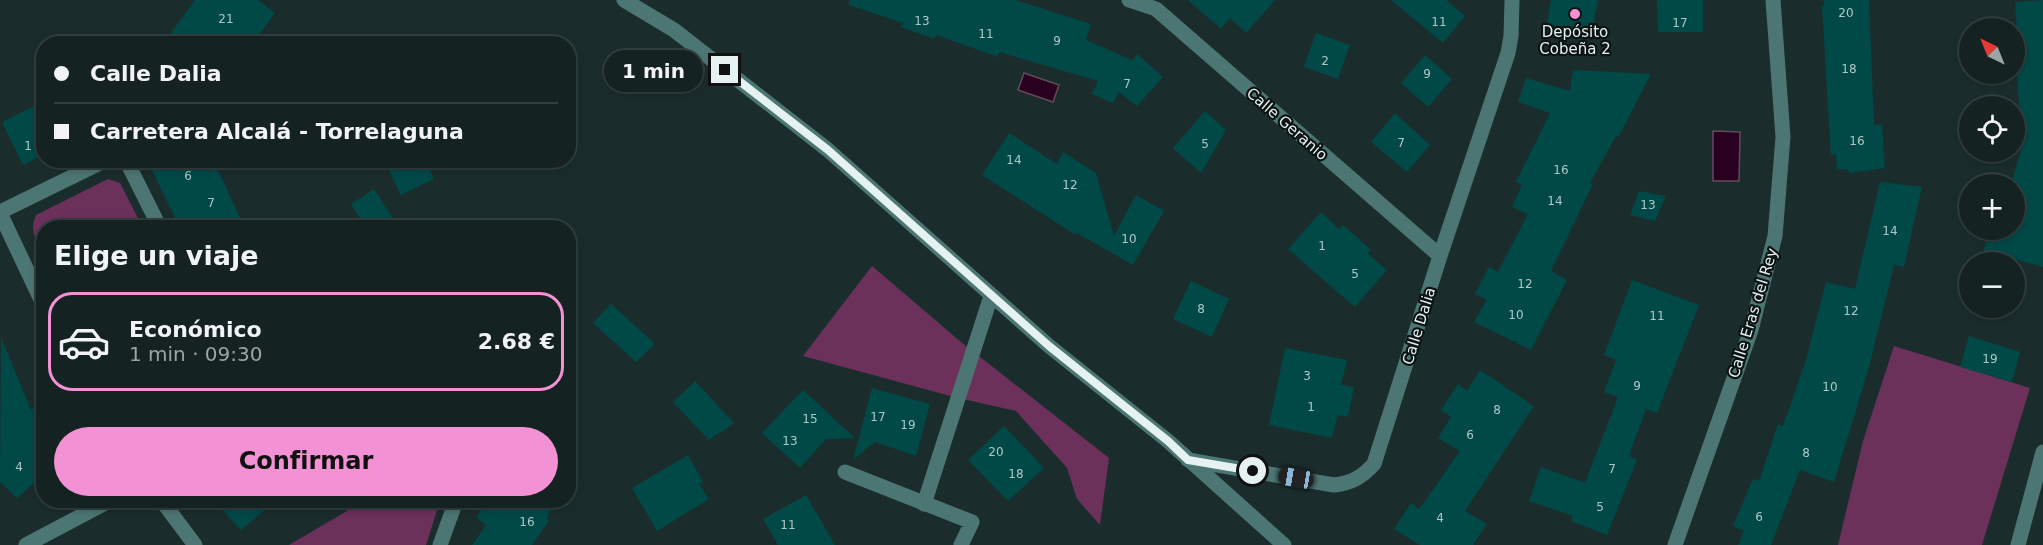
<!DOCTYPE html>
<html lang="es">
<meta charset="utf-8">
<style>
:root{--surface:#142221;--page:#212f2e;--text:#f1f3f6;--muted:#9da4a5;--line:#333f3f;--accent:#f391d5}
body{margin:0;font-family:"DejaVu Sans",sans-serif;background:var(--page);color:var(--text);height:100vh;display:flex;flex-direction:column;font-size:22px;white-space:nowrap}
*{box-sizing:border-box;margin:0}
p{font-size:20px;color:var(--muted)}
.icon{flex:none;width:33px;height:33px;fill:none;stroke:currentColor;stroke-width:2;stroke-linecap:round;stroke-linejoin:round}
.map{position:relative;flex:1;overflow:hidden}
.panel{position:absolute;left:36px;top:220px;width:540px;height:288px;display:flex;flex-direction:column;background:var(--surface);border-radius:24px;box-shadow:0 3px 9px #0003,0 0 0 2px var(--line)}
.panel>*{flex:none}
.top-card{position:absolute;left:36px;top:36px;width:540px;height:132px;border-radius:24px;box-shadow:0 3px 9px #0003,0 0 0 2px var(--line);display:grid;align-content:center;height:132px;padding:0 18px;background:var(--surface)}
.needle{width:39px;rotate:317deg}
.fabs{position:absolute;left:1959px;top:18px;display:grid;gap:12px}
.fabs a{display:grid;place-items:center;width:66px;height:66px;border-radius:50%;background:var(--surface);box-shadow:0 3px 9px #0003,0 0 0 2px var(--line);font-size:30px}
.end{position:absolute;width:27px;height:27px;margin:-14px;border:8px solid #e6f2f1;background:#111;box-shadow:0 0 0 3px #111}
.from{border-radius:50%}
.bubble{position:absolute;height:42px;border-radius:21px;background:var(--surface);box-shadow:0 3px 9px #0003,0 0 0 2px var(--line);font-size:20px;font-weight:600;line-height:42px;text-align:center}
.car{position:absolute;width:18px;height:36px;margin:-18px -9px;border-radius:8px;box-shadow:0 0 4px 2px #0007;background:linear-gradient(#222 24%,#8ab4d8 0 40%,#222 0 76%,#8ab4d8 0 86%,#222 0)}
.top-card b{display:flex;align-items:center;gap:21px;height:57px;font-size:22px}
.top-card b+b{border-top:2px solid var(--line)}
.top-card i{width:15px;height:15px;background:var(--text)}
ul{padding:0;list-style:none}
li{display:flex;align-items:center;gap:18px;height:99px;margin:0 12px 9px;padding:0 6px;border:3px solid transparent;border-radius:24px}
li div{flex:1}
li b{display:block;font-size:22px}
li em{font-style:normal;font-weight:600}
li.on{border-color:var(--accent)}
li>.icon{width:54px;height:54px;stroke-width:1.5}
h2{padding:0 18px;font-size:27px;line-height:72px}
.cta{display:flex;gap:12px;margin-top:auto;padding:12px 18px}
.cta a{flex:1;height:69px;border-radius:36px;background:var(--accent);color:#111;font-size:24px;font-weight:600;line-height:69px;text-align:center}
.map>svg:first-child{display:block}
.green{fill:#6b315b}
.water{fill:#29001f;stroke:#62495e;stroke-width:1.5}
.building{fill:#004947}
.lines{fill:none;stroke-linecap:round;stroke-linejoin:round}
.pedestrian{stroke:#4c7674;stroke-width:15}
.minor{stroke:#4c7674;stroke-width:15}
.tertiary{stroke:#4c7674;stroke-width:15}
.route{stroke:#e6f2f1;stroke-width:8}
.poi-dot{fill:#f391d5;stroke:#0b1413;stroke-width:2}
.labels{text-anchor:middle;stroke-width:4.5;stroke-linejoin:round;paint-order:stroke}
.number-label{font-size:12px;fill:#acc8c6}
.poi-label{font-size:15px;fill:#e6f2f1;stroke:#0b1413}
.street-label{font-size:15px;fill:#e6f2f1;stroke:#0b1413}
</style>
<div class="map">
<svg width="2043" height="545" viewBox="0 0 2043 545">
<rect width="100%" height="100%" fill="#1a2d2c"/>
<path class="green" d="M108,179L120,183L143,228H44L43,254C36,241 29,230 36,215Z
M872,266L961,342L1109,458L1100,525L1077,499L1067,468L1016,411L954,397L803,356Z
M1894,346L2030,388L1982,545H1838L1863,441Z
M364,501H440L426,545H289Z"/>
<path class="water" d="M1024,73L1059,85L1053,102L1018,90Z
M1713,131L1740,132L1739,181H1713Z"/>
<path class="building" d="M195,0H258L275,13L256,39L248,33L240,44H163Z
M849,0H1015L1091,24L1086,40L1132,60L1137,54L1163,77L1137,106L1119,92L1113,103L1092,94L1098,81L999,52L998,57L936,35L934,39L901,27L903,23L849,5Z
M1188,0H1275L1246,33L1230,18L1221,29Z
M1391,0H1446L1465,16L1443,43Z
M1551,0H1598L1592,32L1547,24Z
M1657,0H1703V32H1658Z
M1824,0H1869L1874,125L1882,124L1885,168L1850,173L1847,169L1837,170L1836,154L1831,155L1829,124L1822,6H1824Z
M2043,0V267L2006,257L2003,262L1982,256L1990,230H2014V184H2011L2022,147L2015,44H2018L2015,2Z
M1316,33L1350,45L1338,79L1304,67Z
M1425,55L1452,79L1428,107L1401,83Z
M1573,70L1651,74L1619,136H1616L1590,183L1593,184L1551,271L1567,280L1531,350L1474,322L1487,300L1475,294L1489,267L1498,272L1528,214L1512,207L1522,185L1516,182L1550,113L1518,102L1526,78L1570,91Z
M44,101V155L23,165L2,122Z
M1205,111L1226,130L1201,173L1173,148Z
M1395,113L1430,145L1407,172L1371,142Z
M1009,133L1057,164L1063,152L1096,173L1114,236L1136,195L1164,211L1133,265L1077,233L1076,235L982,175Z
M147,160H213L245,228H180Z
M384,160H425L434,179L401,195Z
M1880,182L1922,187L1904,267L1894,265L1870,364L1834,482L1800,470L1771,545H1738L1744,531L1733,526L1753,479L1759,481L1778,424L1783,426L1806,360L1826,282L1855,289Z
M374,189L399,228H366L351,204Z
M1639,191L1666,196L1655,221L1630,215Z
M1321,212L1339,229L1343,225L1359,239L1371,250L1367,253L1387,270L1355,307L1288,249Z
M1632,280L1699,305L1657,413L1646,409L1629,456L1637,460L1607,535L1571,521L1573,516L1529,501L1541,467L1585,483L1618,397L1604,392L1616,360L1604,355Z
M1191,281L1229,299L1212,337L1173,319Z
M611,304L655,344L636,362L593,323Z
M1969,336L2020,352L2012,382L1960,367Z
M1,337L31,410L44,400V474L17,498L0,482Z
M1285,348L1347,360L1341,385L1354,387L1348,417L1338,415L1332,438L1269,425Z
M1480,370L1534,406L1465,511L1487,524L1473,545H1420L1394,529L1411,503L1419,509L1460,451L1438,438L1451,417L1441,410L1458,384L1467,391Z
M695,381L734,423L709,440L673,402Z
M872,388L930,404L916,456L875,442L853,460Z
M803,390L855,438L826,439L800,468L762,433Z
M1004,426L1044,468L1008,501L968,460Z
M688,455L703,482L699,484L709,499L657,531L632,488Z
M806,495L813,507L835,545H778L763,519Z
M214,501H275L241,530Z
M484,501H556L547,518L549,521L532,545H472L486,525L477,518Z"/>
<g class="lines">
<path class="pedestrian" d="M924,504L991,296"/>
<path class="minor" d="M1129,0L1156,9L1440,256
M126,160L160,228
M0,212L106,160
M0,213L44,306
M1188,460L1334,485C1352,483 1362,477 1374,464L1440,256L1508,53L1511,36L1512,0
M845,472L972,522L961,545
M162,501L195,545
M26,545L109,501
M440,545L456,501
M1675,545L1751,330L1775,236L1783,137L1773,0
M2018,545L2043,452"/>
<path class="tertiary" d="M624,0L674,30L828,150L1049,346L1168,441L1284,545"/>
</g>
<g class="lines">
<path class="route" d="M725,70L828,150L1049,346L1168,441L1188,460L1253,471"/>
</g>
<circle class="poi-dot" cx="1575" cy="14" r="6"/>
<g class="labels">
<g class="number-label">
<text x="1846" y="17">20</text>
<text x="226" y="23">21</text>
<text x="922" y="25">13</text>
<text x="1439" y="26">11</text>
<text x="1680" y="27">17</text>
<text x="986" y="38">11</text>
<text x="1057" y="45">9</text>
<text x="1325" y="65">2</text>
<text x="1849" y="73">18</text>
<text x="1427" y="78">9</text>
<text x="1127" y="88">7</text>
<text x="1857" y="145">16</text>
<text x="1401" y="147">7</text>
<text x="1205" y="148">5</text>
<text x="28" y="150">1</text>
<text x="1014" y="164">14</text>
<text x="1561" y="174">16</text>
<text x="188" y="180">6</text>
<text x="1070" y="189">12</text>
<text x="1555" y="205">14</text>
<text x="211" y="207">7</text>
<text x="1648" y="209">13</text>
<text x="1890" y="235">14</text>
<text x="1129" y="243">10</text>
<text x="1322" y="250">1</text>
<text x="1355" y="278">5</text>
<text x="1525" y="288">12</text>
<text x="1201" y="313">8</text>
<text x="1851" y="315">12</text>
<text x="1516" y="319">10</text>
<text x="1657" y="320">11</text>
<text x="1990" y="363">19</text>
<text x="1307" y="380">3</text>
<text x="1637" y="390">9</text>
<text x="1830" y="391">10</text>
<text x="1311" y="411">1</text>
<text x="1497" y="414">8</text>
<text x="878" y="421">17</text>
<text x="810" y="423">15</text>
<text x="908" y="429">19</text>
<text x="1470" y="439">6</text>
<text x="790" y="445">13</text>
<text x="996" y="456">20</text>
<text x="1806" y="457">8</text>
<text x="19" y="471">4</text>
<text x="1612" y="473">7</text>
<text x="1016" y="478">18</text>
<text x="1600" y="511">5</text>
<text x="1759" y="521">6</text>
<text x="1440" y="522">4</text>
<text x="527" y="526">16</text>
<text x="788" y="529">11</text>
</g>
<g class="poi-label">
<text x="1575" y="37">Depósito<tspan x="1575" dy="17">Cobeña 2</tspan></text>
</g>
<g class="street-label">
<text transform="translate(1287 124) rotate(41)" y="5">Calle Geranio</text>
<text transform="translate(1753 313) rotate(-73)" y="5">Calle Eras del Rey</text>
<text transform="translate(1419 326) rotate(-73)" y="5">Calle Dalia</text>
</g>
</g>
</svg>
<div class="fabs">
<a><svg class="needle" viewBox="-14 -14 28 28"><path d="M0-13l5 13h-10z" fill="#e53935"/><path d="M0 13l5-13h-10z" fill="#9da4a5"/></svg></a>
<a><svg class="icon" aria-label="locate" viewBox="0 0 24 24"><circle cx="12" cy="12" r="6"/><path d="M12 2v4M12 18v4M2 12h4M18 12h4"/></svg></a>
<a>+</a>
<a>−</a>
</div>
<i class="end from" style="left:1253px;top:471px"></i>
<i class="end" style="left:725px;top:70px"></i>
<div class="bubble" style="left:604px;top:50px;width:99px">1 min</div>
<i class="car" style="left:1296px;top:478px;rotate:280deg"></i>
<div class="top-card">
<b><i class="from"></i>Calle Dalia</b>
<b><i></i>Carretera Alcalá - Torrelaguna</b>
</div>
<section class="panel">
<h2>Elige un viaje</h2>
<ul>
<li class="on"><svg class="icon" aria-label="car" viewBox="0 0 24 24"><path d="M5 17H2v-5l4-1 3-4h7l3 4 3 1v5h-3M9 17h6M6 11h13"/><circle cx="7" cy="17" r="2"/><circle cx="17" cy="17" r="2"/></svg><div><b>Económico</b><p>1 min · 09:30</p></div><em>2.68 €</em></li>
</ul>
<div class="cta"><a>Confirmar</a></div>
</section>
</div>
